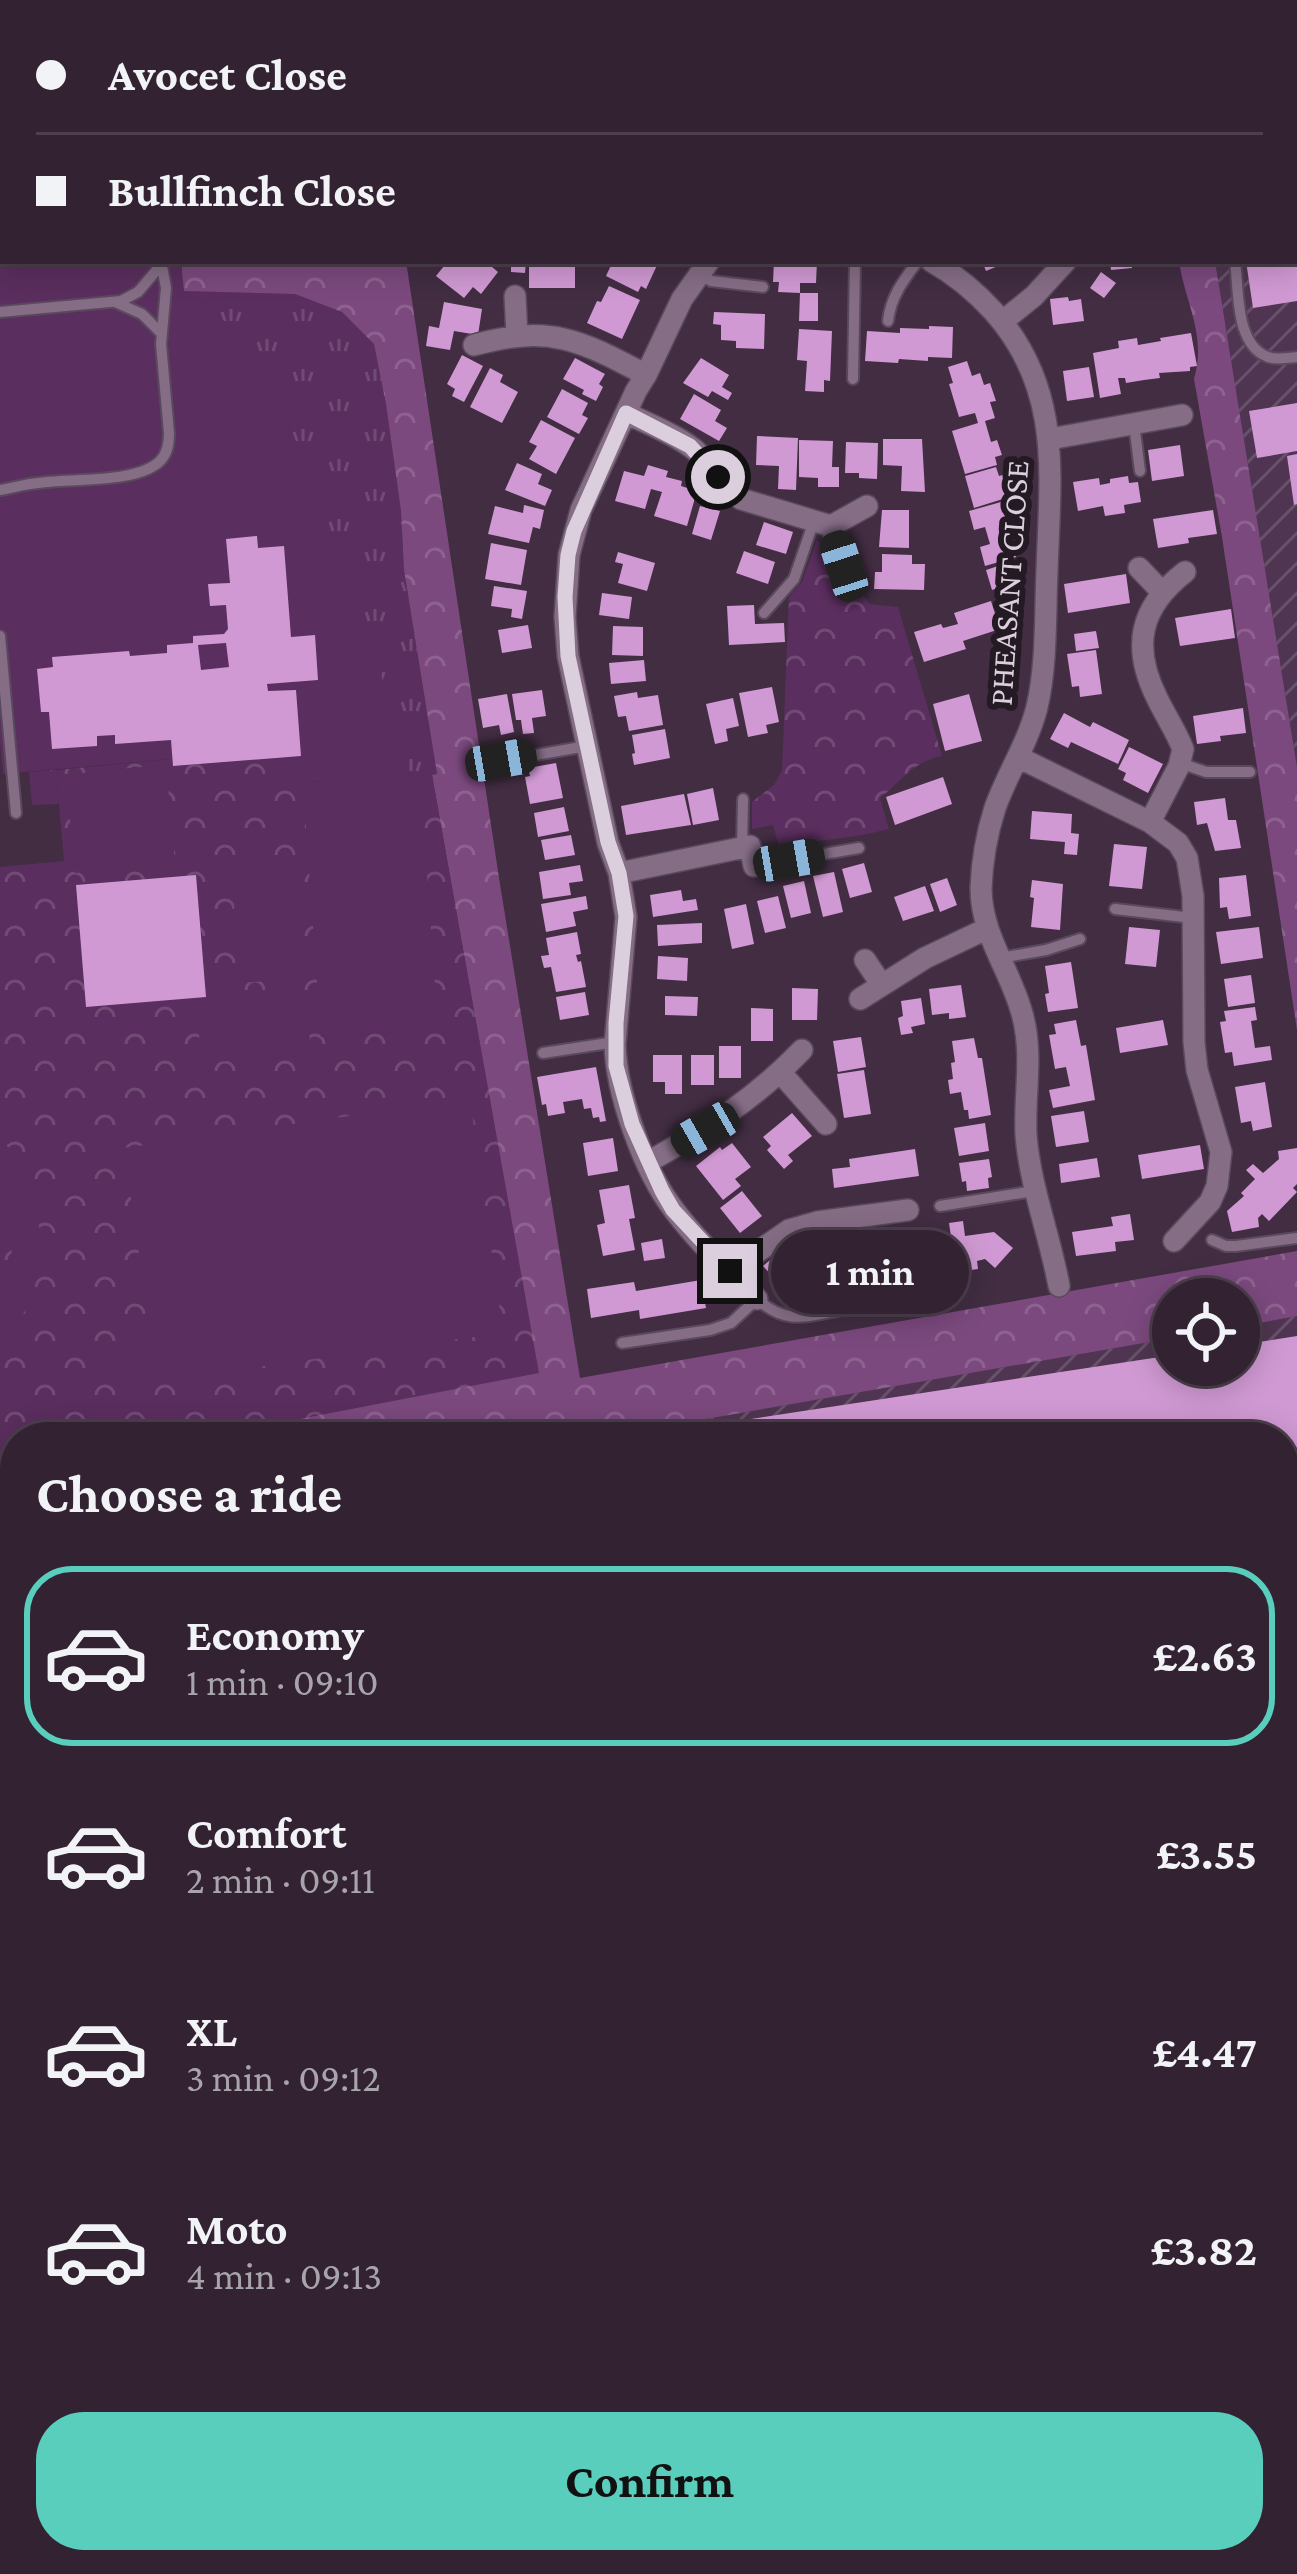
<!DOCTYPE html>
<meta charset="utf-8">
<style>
:root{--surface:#322232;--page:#3a2a3a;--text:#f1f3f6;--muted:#a8a4ac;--line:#4d3f4d;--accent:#5acebd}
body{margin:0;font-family:"Crimson Pro",serif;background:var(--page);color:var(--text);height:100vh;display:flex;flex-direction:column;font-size:45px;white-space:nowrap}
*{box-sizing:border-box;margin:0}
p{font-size:39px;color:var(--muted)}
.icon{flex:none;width:66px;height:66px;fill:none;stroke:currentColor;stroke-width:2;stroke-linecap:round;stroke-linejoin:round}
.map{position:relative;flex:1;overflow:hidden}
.sheet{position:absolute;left:0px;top:1422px;width:1299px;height:1152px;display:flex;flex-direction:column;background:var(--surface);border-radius:48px 48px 0 0;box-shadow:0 6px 30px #0003,0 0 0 3px var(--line)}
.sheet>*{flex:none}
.top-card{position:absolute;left:0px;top:0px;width:1299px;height:264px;box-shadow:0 6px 30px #0003,0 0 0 3px var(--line);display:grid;align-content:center;height:264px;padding:0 36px;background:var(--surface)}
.controls{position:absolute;left:1152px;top:1278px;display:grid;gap:24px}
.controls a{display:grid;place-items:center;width:108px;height:108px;border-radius:50%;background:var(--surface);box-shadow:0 6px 30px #0003,0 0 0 3px var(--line);font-size:60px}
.end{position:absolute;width:54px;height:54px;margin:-27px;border:15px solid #dccfdd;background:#111;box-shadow:0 0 0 6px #111}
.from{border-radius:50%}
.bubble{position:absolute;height:84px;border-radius:42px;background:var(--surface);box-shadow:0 6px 30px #0003,0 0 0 3px var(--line);font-size:39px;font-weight:700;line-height:84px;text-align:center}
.car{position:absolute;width:36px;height:72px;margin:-36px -18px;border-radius:15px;box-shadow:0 0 9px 3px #0007;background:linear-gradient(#222 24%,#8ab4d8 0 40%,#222 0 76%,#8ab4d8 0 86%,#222 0)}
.top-card b{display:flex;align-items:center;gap:42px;height:114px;font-size:45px}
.top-card b+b{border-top:3px solid var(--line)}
.top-card i{width:30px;height:30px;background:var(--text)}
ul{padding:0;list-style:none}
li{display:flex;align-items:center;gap:36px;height:180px;margin:0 24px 18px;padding:0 12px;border:6px solid transparent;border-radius:48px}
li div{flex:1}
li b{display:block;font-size:45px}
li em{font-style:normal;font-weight:700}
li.current{border-color:var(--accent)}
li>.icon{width:108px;height:108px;stroke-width:1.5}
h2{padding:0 36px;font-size:54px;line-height:144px}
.cta{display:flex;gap:24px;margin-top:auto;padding:24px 36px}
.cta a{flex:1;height:138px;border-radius:48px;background:var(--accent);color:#111;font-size:48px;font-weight:700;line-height:138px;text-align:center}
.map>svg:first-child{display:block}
.industrial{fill:url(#industrial-furrows)}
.grass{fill:url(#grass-tufts)}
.forest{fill:url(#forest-crowns)}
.park{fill:url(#park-crowns)}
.garden{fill:#5a2e5e}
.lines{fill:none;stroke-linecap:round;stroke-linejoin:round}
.stream{stroke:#425455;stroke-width:8}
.building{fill:#d099d3;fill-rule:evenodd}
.service-casing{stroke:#5a495c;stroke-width:14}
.minor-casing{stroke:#5a495c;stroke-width:24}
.service{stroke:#856d86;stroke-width:10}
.minor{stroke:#856d86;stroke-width:21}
.route{stroke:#dccfdd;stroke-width:15}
.labels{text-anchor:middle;stroke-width:12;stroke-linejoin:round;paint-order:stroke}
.street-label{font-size:33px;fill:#dccfdd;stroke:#231a24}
</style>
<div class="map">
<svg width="1297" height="2574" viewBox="0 0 1297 2574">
<defs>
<pattern id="industrial-furrows" width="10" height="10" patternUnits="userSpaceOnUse" patternTransform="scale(3)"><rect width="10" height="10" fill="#4f3551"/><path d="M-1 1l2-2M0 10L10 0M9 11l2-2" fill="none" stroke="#68516a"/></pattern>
<pattern id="grass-tufts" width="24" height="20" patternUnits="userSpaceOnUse" patternTransform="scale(3)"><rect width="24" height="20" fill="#5a2e5e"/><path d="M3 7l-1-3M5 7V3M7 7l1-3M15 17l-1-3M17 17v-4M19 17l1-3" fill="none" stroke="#714b75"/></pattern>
<pattern id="forest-crowns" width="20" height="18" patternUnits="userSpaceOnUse" patternTransform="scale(3)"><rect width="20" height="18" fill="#7b497e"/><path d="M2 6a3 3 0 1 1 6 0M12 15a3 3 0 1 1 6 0" fill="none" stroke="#8d6290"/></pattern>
<pattern id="park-crowns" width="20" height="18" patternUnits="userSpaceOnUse" patternTransform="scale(3)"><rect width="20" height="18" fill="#5a2e5e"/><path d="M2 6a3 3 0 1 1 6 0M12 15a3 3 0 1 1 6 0" fill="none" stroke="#714b75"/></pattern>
</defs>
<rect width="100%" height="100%" fill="#422d43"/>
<path class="industrial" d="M1297,17V767L1215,261H1296Z
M1297,1316V2400L1284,2437V1437H602L1173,1338V1365H1239V1327Z
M15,1503V2559H1242L1239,2574H0V1506Z"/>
<path class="grass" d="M183,291L295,294L342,312L374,344L386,404L401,511L404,570L437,775L303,782L222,319Z
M56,770L59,804L32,805L29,772Z
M15,1747V1986L0,1988V1780L4,1778L0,1749Z"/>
<path class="forest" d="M181,261H406L499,878L580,1378L1297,1251V1316L1239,1327V1299H1173V1338L602,1437H206L538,1372L432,775L437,774L404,570L401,511L386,404L374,344L342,312L295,294L183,291Z
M1179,261H1215L1297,767V1030L1222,537L1194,379C1207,335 1185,303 1179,261Z
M15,2176V2302L0,2290V2178Z"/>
<path class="park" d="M817,540L822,545L832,575L855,567V583L869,604L898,607L942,756C913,761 901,782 880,798L889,829C853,839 815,840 779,846L773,825L752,829V802L774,785L782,770L789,597L802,582Z
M301,756L304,782L432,775L539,1373L206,1437H15V1469L0,1471V867L64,861L56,770L172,759L174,766Z"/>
<path class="garden" d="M27,261H181L184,291L222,319L268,371L364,614L410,777H420L438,1029L321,1037L303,785L365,779L303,782L301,756L173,766L171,759L3,774L0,742V265Z
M166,765L175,863L129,868L119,769Z
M112,770L122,869L75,873L66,775Z
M297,860L306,978L240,983L231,865Z
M306,995L311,1055L201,1063L197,1003Z
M470,1099L503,1333L117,1386L113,1360L153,1354L124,1148Z
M0,1141L23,1158L17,1165C55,1235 46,1288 0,1351V1300L11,1269L12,1246L10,1222L0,1194Z"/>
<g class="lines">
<path class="stream" d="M1018,3L1024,0
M0,247H3"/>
</g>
<path class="building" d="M448,261L454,266L458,261H485L498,272L481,294L473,287L464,298L436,276Z
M493,261H526L525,273L511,272V266L493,264Z
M529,261H575V288H529Z
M613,261H659L646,289L641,286L638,292L606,276Z
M774,261H817L816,283H800V293L778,292L779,282H773Z
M982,261H1010L986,271Z
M1110,261H1131L1132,268L1111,270Z
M1246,261H1297V301L1253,308Z
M1101,272L1116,283L1104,298L1090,288Z
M609,286L640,300L622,339L587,323L597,301L601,302Z
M800,293H818V321H799Z
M1068,297L1069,301L1081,299L1084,321L1053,325L1050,299Z
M444,302L482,309L478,335L454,331L450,350L426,346L429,326L439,328Z
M714,312L765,314L764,349L736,348V341L721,340V325L713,324Z
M929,326L953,327L952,358L928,357V361L899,359L898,363L865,361L867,331L900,333V328L929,329Z
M799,329L832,331L830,381L824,380V392L805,391L807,361L797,360Z
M1191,333L1197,366L1190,367V371L1159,373L1160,378L1144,380L1126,383L1125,378H1118L1121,394L1100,398L1093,353L1119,348L1118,341L1137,338L1138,345L1161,341L1160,338Z
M462,355L483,366L464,402L452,396L455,389L447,384Z
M575,358L605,374L599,384L603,387L596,401L582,394L584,390L563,379Z
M701,358L729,375L722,387L732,393L728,400L712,391L708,397L683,383Z
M967,361L972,376L980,373L984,385L990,383L996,401L990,402L995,418L985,421L991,442L997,440L1002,455L995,457L997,465L965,474L952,431L978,423L975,413L959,417L949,384L953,383L948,367Z
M1089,367L1094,397L1067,401L1063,371Z
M490,368L503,375L500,382L518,392L502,423L470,407Z
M562,389L588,403L582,415L588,418L579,434L547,417Z
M694,394L721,410L715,421L727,428L719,441L680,419Z
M1297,403V451L1257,458L1249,411Z
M541,420L575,438L556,474L529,459L537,446L529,442Z
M757,436L798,438L796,490L778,489L779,466L756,465Z
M883,439H922L925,492L901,491L902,466L883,465Z
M799,440L833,441L832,467H839V487H818V478L799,477Z
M846,442L878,443L877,479L859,478V473H845Z
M1180,445L1184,476L1152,481L1148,450Z
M1297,454V504L1294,505L1287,456Z
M517,463L542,474L538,484L552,490L545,506L505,490Z
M648,465L668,471L666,477L682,481L681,486L697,491L687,526L654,516L662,492L651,489L645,509L615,501L624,471L644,476Z
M996,467L999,476L1006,474L1011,489L1004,491L1006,498L974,508L965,476Z
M1128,476L1129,483L1138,482L1141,502L1124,505L1125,513L1105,516L1103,506L1078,511L1073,482L1099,478L1100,485L1110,483V479Z
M1001,502L1016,557L985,566L980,547L990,544L985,527L974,530L969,511Z
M524,505L544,510L540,529L533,527L529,543L488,534L495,506L523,513Z
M700,506L720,511L711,540L692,534Z
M882,510H909V548L879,547Z
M1213,510L1217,534L1188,538L1189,543L1158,548L1153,519Z
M764,522L793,532L786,554L756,545Z
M257,536L258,548L284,546L291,637L315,635L318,680L267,684L268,691L296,690L301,756L173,766L171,740L115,744V735L97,736V746L52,749L49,712H41L37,669L53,667L52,657L129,651L130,656L167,653V645L193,643V636L224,634L228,629L226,605L210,606L208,584L230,583L226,539ZM226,643L229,667L201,670L198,645Z
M491,543L527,550L521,585L485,579Z
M744,551L775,562L768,584L736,573Z
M618,552L655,563L647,591L618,583L623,564L615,562Z
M882,554L912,555V564H925L924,590L874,589L875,572H882Z
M1004,564L1010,584L992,590L986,570Z
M1126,574L1130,603L1068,613L1064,584Z
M494,586L527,591L522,619L511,617L512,609L491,606Z
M602,593L632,597L629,619L599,615Z
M991,601L1000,629L963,641L966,649L924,662L914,632L941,624L943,628L958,624L954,613Z
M754,605L755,624L784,623L785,642L729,645L727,606Z
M1231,609L1235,638L1180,646L1175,618Z
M528,625L532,648L502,653L498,630Z
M613,626L643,627V656L612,655Z
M1096,631L1099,648L1076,651L1074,634Z
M1096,650L1102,694L1080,697L1079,686L1072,687L1067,654Z
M644,660L646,681L611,684L609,663Z
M772,687L779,722L766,725L768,733L748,737L739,693Z
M542,690L546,716L532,718L534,733L523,734L521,720H516L512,694Z
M637,692L638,698L658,695L663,725L629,731L626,716L618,717L614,696Z
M507,694L514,732L501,735L499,725L483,728L478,699Z
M969,694L982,741L945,751L933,704Z
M733,698L739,726L726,729L728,741L715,744L706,704Z
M1243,708L1246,733L1220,736L1221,741L1197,744L1193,716Z
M1064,713L1090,727L1093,722L1129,740L1118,764L1071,742L1068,748L1050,739Z
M665,729L670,758L634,765L632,754L635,753L632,735Z
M1129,747L1163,764L1148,793L1123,780L1126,773L1118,769Z
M556,763L563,798L530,804L525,777L530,776L528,768Z
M943,777L952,804L895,825L886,797Z
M713,788L719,820L693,825L687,794Z
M684,794L691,825L626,835L621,806Z
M1225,798L1228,820H1236L1241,848L1215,851L1207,823L1197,825L1194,802Z
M564,807L569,831L538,837L534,813Z
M1032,811L1072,814L1071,833L1079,834L1077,855L1064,854L1065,842L1030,839Z
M571,835L575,855L545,860L541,840Z
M1114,844L1147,847L1142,889L1109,886Z
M864,863L872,892L850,898L842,869Z
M580,865L583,881L569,883L571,895L543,899L539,872Z
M834,872L843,912L823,917L813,876Z
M196,875L206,997L86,1007L76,885Z
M1246,875L1251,916L1229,919L1227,907L1220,908L1219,878Z
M947,878L957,905L940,912L930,884Z
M1032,880L1063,884L1060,930L1031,927L1034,898L1030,897Z
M804,881L811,913L791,918L783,886Z
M925,886L934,911L903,921L894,897Z
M681,890L683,901L696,899L698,910L653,917L650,895Z
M586,896L588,909L573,912L576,926L546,932L541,904Z
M778,896L786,928L765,933L757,901Z
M746,904L754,944L732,949L724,909Z
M702,923V943L658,946L657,925Z
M1129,927L1160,930L1156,967L1125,964Z
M1259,927L1263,958L1221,964L1216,932Z
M577,932L581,954L576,955L578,962L581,961L586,987L556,992L551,967L544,968L541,956L549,955L546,938Z
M658,956L688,958L687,981L657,979Z
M1071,962L1078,1008L1048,1012L1045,994L1049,993L1045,966Z
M1251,975L1255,1003L1228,1007L1224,979Z
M961,985L966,1017L949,1019V1013L932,1015L929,989Z
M792,988L818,989L817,1020H792Z
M585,992L589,1015L560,1020L556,997Z
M665,996L698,997L697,1016L665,1015Z
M921,998L925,1024L911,1027L913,1033L901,1035L898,1018L903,1016L901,1001Z
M1255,1007L1257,1020L1251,1021L1255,1048L1270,1046L1272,1060L1234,1066L1232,1052L1225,1053L1220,1022L1226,1021L1224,1011Z
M751,1008L773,1009V1041H751Z
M1076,1020L1081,1046L1086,1045L1095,1100L1053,1108L1049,1090L1070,1086L1066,1067L1055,1069L1049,1035L1056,1034L1054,1024Z
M1163,1020L1168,1045L1120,1053L1116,1028Z
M861,1037L866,1067L838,1072L833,1041Z
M974,1038L978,1058H982L991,1115L969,1119L968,1110H964L961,1092L950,1094L948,1080L953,1079L951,1063L955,1062L952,1041Z
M719,1046H741V1078H719Z
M653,1055H682V1094H665V1082H653Z
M691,1055H714V1085H691Z
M596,1067L606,1121L600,1122L599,1117L593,1118L591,1108L584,1109L582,1099L563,1102L565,1113L548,1116L546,1104L542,1105L537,1077Z
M864,1070L871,1114L844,1118L837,1074Z
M1265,1082L1272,1127L1253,1131L1251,1121L1241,1123L1235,1087Z
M1084,1111L1089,1142L1056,1147L1051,1116Z
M792,1113L812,1136L788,1155L793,1161L784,1169L767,1150L771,1146L763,1137Z
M985,1123L989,1151L959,1156L954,1128Z
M613,1138L618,1171L588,1176L583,1143Z
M732,1143L751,1167L735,1179L741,1186L723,1200L696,1166L720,1147L722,1150Z
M1200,1145L1204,1169L1142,1179L1138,1155Z
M1297,1148V1184L1293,1188L1297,1192L1269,1221L1262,1214L1258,1218L1259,1227L1232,1232L1227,1211L1244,1196L1241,1193L1255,1179L1246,1170L1253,1164L1263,1173L1279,1159L1278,1151Z
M915,1149L919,1176L834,1188L832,1169L850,1167L849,1159Z
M1097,1158L1100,1177L1061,1183L1059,1164Z
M989,1159L992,1177L988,1178L989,1188L967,1191L966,1181L962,1182L959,1163Z
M629,1185L635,1218L629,1219L635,1250L603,1256L597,1225L605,1223L599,1190Z
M742,1191L762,1216L740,1233L720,1208Z
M1130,1214L1134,1240L1115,1242L1116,1251L1076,1256L1072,1232L1113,1226L1111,1217Z
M963,1221L965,1236L994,1232L1013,1248L995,1268L985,1259L977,1261L978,1269L935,1275L936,1280L852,1293L847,1264L931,1251L930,1240L951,1237L949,1223Z
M662,1239L665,1258L644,1261L641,1243Z
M783,1249L794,1261L803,1254L833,1291L815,1306L805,1295L803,1298L781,1273L775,1279L763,1266Z
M701,1280L706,1308L640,1319L639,1310L591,1318L587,1289L634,1282L636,1291Z
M1297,1336V1565L1284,1567V1437H653L652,1434L1173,1355V1365H1239V1345Z
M15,1511V1608L0,1610V1513Z
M1284,1781L1297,1783V2230L1284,2229Z
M15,2041V2075L0,2077V2043Z
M15,2130V2163L0,2165V2131Z
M0,2403L15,2404V2559H211L210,2574H0Z
M933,2559H1036L1035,2574H931Z"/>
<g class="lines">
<g class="service-casing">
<path id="service" d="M1296,103H1297
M1235,261C1239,291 1235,345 1268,357C1276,360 1288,358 1297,357
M698,273L711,281L763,287
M115,302L142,314L161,333
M0,312L121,301L138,292L161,265
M888,321C891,296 903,281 918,261
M853,379L855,261
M1134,424L1140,471
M0,490C13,488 25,484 38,483C70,478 139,484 161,460C168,452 169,443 169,433L161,344L166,288L161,261
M764,613L794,579L814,521
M0,636L16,813
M501,761L587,746
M1180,763L1206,772H1250
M742,847L743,799
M754,866L859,848
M1115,909L1193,918
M1000,958L1046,950L1080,939
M543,1053L615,1042
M940,1206L1034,1191
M1212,1240L1226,1246H1236L1297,1238
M622,1343L710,1330L731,1323L757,1299C788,1327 809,1315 847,1309
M1284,2391L1297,2393
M283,2574L284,2559
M426,2574L427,2559
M847,2574L849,2559"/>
</g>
<g class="minor-casing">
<path id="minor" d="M50,0V3
M279,0L280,3
M510,0L511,3
M776,0L777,3
M897,3L905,0
M0,175H3
M709,261L682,299L646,375L636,391L581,510L569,555L565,617L568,656L608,843L619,873L626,917L615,1044C616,1093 644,1171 674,1210C698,1242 729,1271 757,1299
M931,261C956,275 975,291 994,312C1063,390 1050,475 1047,571C1045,615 1047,664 1037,707C1028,743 1007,774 995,808C987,833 982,862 981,888C981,936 1012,972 1023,1017C1033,1056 1024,1096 1026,1135C1030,1186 1050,1236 1059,1286
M515,296L517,336
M1003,321L1034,296L1066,261
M474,345C550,324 580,340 646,375
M626,413C648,424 675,434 695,450C712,465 721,486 741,499L831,526
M1050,439L1182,415
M844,566L831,526L867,506
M1139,568L1162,592
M1018,757L1150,822L1178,843L1187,858L1193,896L1194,1042L1197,1070L1221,1152L1217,1186L1210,1202L1174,1241
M1150,822L1179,766L1183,749C1176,731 1165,715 1157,698C1131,646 1140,607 1185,572
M619,873L750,846L754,866
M865,960L881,984
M860,999L925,958L986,929
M781,1073L826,1124
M648,1162C707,1129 755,1099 802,1050
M730,1271L789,1230L817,1222L908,1210
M1284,1762L1297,1763
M1284,2290L1297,2291
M1284,2503L1297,2468
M1261,2574L1265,2559"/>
</g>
<use href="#service" class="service"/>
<use href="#minor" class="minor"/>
</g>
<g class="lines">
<path class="route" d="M718,477L690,446L626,413L574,531L568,555L565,597L568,656L608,842L619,873L626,916L616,1023V1066L632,1124L662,1191L673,1210L730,1271"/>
</g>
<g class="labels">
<g class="street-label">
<text transform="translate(1008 583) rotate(-86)" y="12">PHEASANT CLOSE</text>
</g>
</g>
</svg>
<div class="controls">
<a><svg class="icon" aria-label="locate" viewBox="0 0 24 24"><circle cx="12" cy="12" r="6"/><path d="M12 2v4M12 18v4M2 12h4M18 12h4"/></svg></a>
</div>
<i class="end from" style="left:718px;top:477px"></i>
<i class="end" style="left:730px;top:1271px"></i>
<div class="bubble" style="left:771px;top:1230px;width:198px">1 min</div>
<i class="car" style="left:844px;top:566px;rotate:342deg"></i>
<i class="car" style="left:501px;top:760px;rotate:80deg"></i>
<i class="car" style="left:789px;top:860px;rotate:80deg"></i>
<i class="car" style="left:705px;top:1130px;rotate:240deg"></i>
<div class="top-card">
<b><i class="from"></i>Avocet Close</b>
<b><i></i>Bullfinch Close</b>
</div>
<section class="sheet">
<h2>Choose a ride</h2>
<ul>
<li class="current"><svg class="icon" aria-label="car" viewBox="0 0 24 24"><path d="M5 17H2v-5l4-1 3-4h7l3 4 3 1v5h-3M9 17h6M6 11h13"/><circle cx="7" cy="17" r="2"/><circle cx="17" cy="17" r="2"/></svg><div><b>Economy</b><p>1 min · 09:10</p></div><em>£2.63</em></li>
<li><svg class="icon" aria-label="car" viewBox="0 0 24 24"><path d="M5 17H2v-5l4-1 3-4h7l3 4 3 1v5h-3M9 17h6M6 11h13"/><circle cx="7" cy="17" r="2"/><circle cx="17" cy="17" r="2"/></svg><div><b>Comfort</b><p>2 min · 09:11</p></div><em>£3.55</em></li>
<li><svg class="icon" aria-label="car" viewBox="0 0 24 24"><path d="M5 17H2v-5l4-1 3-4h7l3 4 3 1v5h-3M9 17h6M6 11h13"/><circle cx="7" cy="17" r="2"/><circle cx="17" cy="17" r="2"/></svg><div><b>XL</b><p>3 min · 09:12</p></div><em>£4.47</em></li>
<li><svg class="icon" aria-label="car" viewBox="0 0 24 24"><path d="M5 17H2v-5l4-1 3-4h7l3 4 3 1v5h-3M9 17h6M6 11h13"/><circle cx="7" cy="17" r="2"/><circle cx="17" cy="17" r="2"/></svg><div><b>Moto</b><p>4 min · 09:13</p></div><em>£3.82</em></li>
</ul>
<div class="cta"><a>Confirm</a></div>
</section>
</div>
